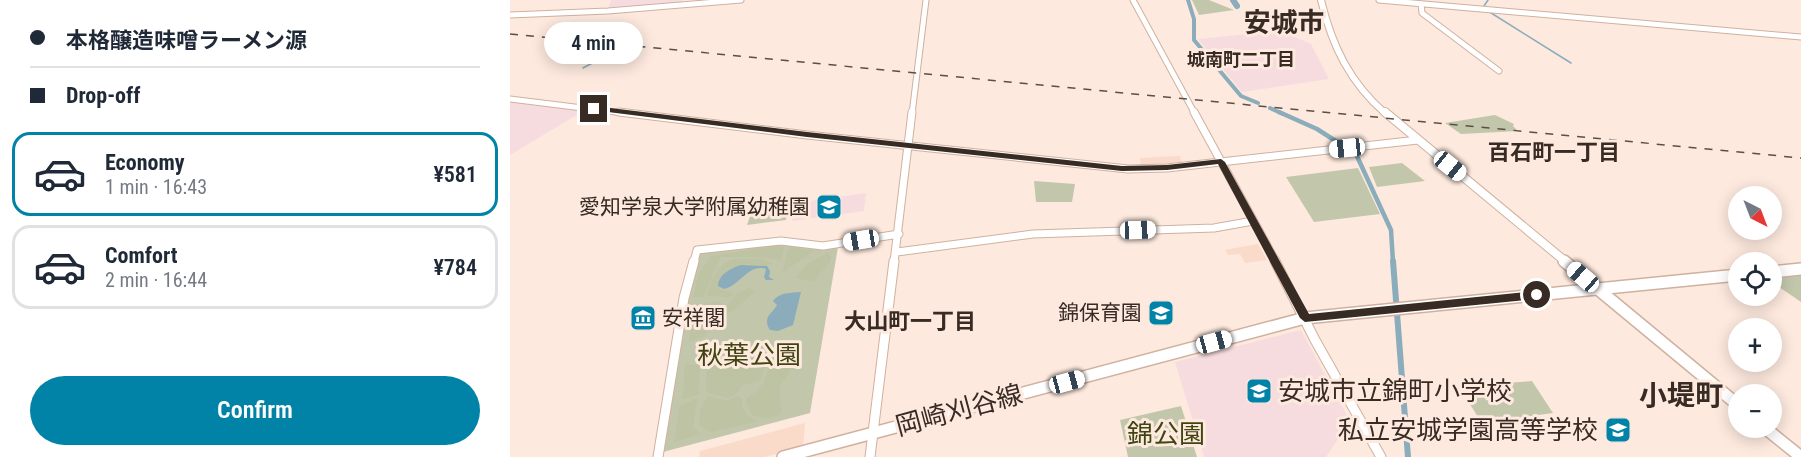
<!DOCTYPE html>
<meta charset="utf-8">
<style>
:root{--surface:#fff;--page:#f6f6f7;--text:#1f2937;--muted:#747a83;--line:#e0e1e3;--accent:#0083a7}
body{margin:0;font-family:"Roboto Condensed","Noto Sans JP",sans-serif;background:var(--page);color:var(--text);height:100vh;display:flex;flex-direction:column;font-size:22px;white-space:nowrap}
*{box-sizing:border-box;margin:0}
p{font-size:20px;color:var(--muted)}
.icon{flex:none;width:33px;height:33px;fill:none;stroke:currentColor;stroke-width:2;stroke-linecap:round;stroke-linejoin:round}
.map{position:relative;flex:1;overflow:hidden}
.sheet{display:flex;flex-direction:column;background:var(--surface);width:510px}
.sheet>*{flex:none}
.top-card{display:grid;align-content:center;height:132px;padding:0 30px;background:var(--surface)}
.needle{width:39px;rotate:138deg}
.fabs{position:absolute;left:1218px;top:186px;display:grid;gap:12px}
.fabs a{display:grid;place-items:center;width:54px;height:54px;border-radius:50%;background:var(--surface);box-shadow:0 3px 15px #0003;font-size:30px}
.end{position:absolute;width:27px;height:27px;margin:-14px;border:8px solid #372b24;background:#fff;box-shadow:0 0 0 3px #fff}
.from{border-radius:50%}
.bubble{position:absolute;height:42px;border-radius:21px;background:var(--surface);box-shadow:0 3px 15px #0003;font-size:20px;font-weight:600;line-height:42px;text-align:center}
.car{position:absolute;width:18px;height:36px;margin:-18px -9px;border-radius:8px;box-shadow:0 0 4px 2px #0007;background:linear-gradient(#fff 24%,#345 0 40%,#fff 0 76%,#345 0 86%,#fff 0)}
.top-card b{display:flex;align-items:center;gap:21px;height:57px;font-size:22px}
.top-card b+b{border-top:2px solid var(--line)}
.top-card i{width:15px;height:15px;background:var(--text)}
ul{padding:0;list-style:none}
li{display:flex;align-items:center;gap:18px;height:84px;margin:0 12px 9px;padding:0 18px;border:3px solid var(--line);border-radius:18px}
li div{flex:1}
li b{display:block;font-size:22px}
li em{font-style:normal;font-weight:600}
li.current{border-color:var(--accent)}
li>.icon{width:54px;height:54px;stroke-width:1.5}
.cta{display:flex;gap:12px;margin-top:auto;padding:12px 30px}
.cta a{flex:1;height:69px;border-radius:36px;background:var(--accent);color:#fff;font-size:24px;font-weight:600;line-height:69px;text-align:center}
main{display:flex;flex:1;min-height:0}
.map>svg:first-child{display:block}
.built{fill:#fadac8}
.education{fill:#f7dcdf}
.green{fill:#c2c7ac}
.forest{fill:#bec3a4}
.water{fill:#8bacbb}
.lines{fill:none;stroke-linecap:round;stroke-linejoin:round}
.stream{stroke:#8bacbb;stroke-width:1.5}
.canal-far2{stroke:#8bacbb;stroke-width:4}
.canal-far1{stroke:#8bacbb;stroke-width:4.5}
.canal{stroke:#8bacbb;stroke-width:6}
.river{stroke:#8bacbb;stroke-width:6}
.minor-far2-casing{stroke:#d0b19f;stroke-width:7}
.minor-far1-casing{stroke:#d0b19f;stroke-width:9}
.minor-casing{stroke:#d0b19f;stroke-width:11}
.major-far2-casing{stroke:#d0b19f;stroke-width:8}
.major-far1-casing{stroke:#d0b19f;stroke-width:10}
.major-casing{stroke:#d0b19f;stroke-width:14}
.minor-far2{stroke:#fff;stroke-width:5}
.minor-far1{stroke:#fff;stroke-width:7}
.minor{stroke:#fff;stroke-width:9}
.major-far2{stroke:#fff;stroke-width:6}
.major-far1{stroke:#fff;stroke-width:8}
.major{stroke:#fff;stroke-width:11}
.rail{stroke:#5d4f47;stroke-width:1.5;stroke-dasharray:8 8;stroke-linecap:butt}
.route{fill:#372b24}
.labels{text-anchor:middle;stroke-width:6;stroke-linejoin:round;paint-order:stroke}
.far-neighbourhood-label{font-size:18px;font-weight:bold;fill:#372b24;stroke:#fde9de}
.poi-label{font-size:21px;fill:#372b24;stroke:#fde9de;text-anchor:end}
.neighbourhood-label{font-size:22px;font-weight:bold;fill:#372b24;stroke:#fde9de}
.near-park-label{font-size:26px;fill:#3f4410;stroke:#fde9de}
.near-poi-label{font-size:26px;fill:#372b24;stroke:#fde9de;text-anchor:start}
.near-street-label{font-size:26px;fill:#372b24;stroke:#fde9de}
.far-town-label{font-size:27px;font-weight:bold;fill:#372b24;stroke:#fde9de}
.near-quarter-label{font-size:28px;font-weight:bold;fill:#372b24;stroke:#fde9de}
</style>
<main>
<section class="sheet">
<div class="top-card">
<b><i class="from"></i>本格醸造味噌ラーメン源</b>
<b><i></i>Drop-off</b>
</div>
<ul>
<li class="current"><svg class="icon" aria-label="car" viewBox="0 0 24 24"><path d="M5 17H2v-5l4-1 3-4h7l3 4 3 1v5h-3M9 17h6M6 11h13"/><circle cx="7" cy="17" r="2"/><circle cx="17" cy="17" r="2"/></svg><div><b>Economy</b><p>1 min · 16:43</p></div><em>¥581</em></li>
<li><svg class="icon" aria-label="car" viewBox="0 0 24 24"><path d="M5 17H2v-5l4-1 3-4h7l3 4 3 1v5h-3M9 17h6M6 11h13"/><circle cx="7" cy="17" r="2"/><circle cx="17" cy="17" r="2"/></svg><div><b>Comfort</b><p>2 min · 16:44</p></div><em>¥784</em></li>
</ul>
<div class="cta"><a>Confirm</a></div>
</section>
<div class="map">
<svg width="1291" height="457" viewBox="0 0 1291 457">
<rect width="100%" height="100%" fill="#fde9de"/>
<path class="built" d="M670,156L672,163L652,165L631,166L630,158Z
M748,244L757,260L735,263L730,254L718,255L715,250Z
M295,423L293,446L255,457H189L190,451Z"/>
<path class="education" d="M101,0H173L169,4L98,9Z
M771,31L801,44L819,79L732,92L688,39Z
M0,101L75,110L0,155Z
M356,193L354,211L282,221L284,204L286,203Z
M791,330L840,421L816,457H694L665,362Z"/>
<path class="green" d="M682,0H699L724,10L689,15Z
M985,115L1004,124L1003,126L1008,131L951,134L935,123Z
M892,163L915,181L867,187L859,167Z
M848,168L870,214L804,222L776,177Z
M524,181L565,184L562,202H526Z
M279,201L276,220L237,225L244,205Z
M270,242L328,247L300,413L153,452L178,298L189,252Z
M1291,275V302L1262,282V278Z
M1022,381L1043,413L976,422L968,417L949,387Z
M671,406L687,457H618L610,420Z"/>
<path class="forest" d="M264,246L274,247L271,260L245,257H211L193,297H183L189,273L201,256Z
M279,247L304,251L272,273L278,250Z
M317,253L321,256C321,268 308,270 306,282L285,278L297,264Z
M223,259H253L261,263L257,266L237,264L221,268L208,286L211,290L223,292L221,297L197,296C201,282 207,263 223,259Z
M239,288L246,291C236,299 220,316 209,317L227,293Z
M209,301L212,304L207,311L191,313L183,329L198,331L196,336L179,342C180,326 186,321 182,305Z
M244,348L263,356L254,369L250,381L233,385L226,394L218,398L196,392V363Z
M274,354H283L280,372L270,386L271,413C264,421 253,417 243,416L236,404V398C255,390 254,376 263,361Z
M190,361L189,395L172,399L175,364L184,365Z
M198,396L217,401L227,396L232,399C231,409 236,418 247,420L246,422L200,432L189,425L190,410Z
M188,398L183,426L191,434L164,442L170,405Z"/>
<path class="water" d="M231,265L257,266L260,271L259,277L264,280H256L254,277L256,269C238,263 230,286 214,289L208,286C208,275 221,268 231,265Z
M291,292L283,325L268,331L260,330C252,317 262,314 267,305L263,301C269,292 281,293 291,292Z"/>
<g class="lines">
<path class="stream" d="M974,6L978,0
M978,11L1061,63
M73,68L107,50"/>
<path class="canal-far2" d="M678,0L684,19V40L731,96L748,103
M760,108L773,114"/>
<path class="canal-far1" d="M769,112L807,129L846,154L881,230L883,262"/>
<path class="canal" d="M883,261L898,457"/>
<path class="river" d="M723,0L727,6"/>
<g class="minor-far2-casing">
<path id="minor-far2" d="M623,0L685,114
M869,0L1291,37
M911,4L912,13L989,71
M0,15L98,11L231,0
M0,99L121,114
M402,114L416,0"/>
</g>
<g class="minor-far1-casing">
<path id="minor-far1" d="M109,112L297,135L618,169L657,168L908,140
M684,112L766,262
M387,252L523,234L704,228L743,221
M184,262L187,250L271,241L313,246L389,234
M384,262L402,112"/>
</g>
<g class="minor-casing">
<path id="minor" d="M765,261L805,340L871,457
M148,457L174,298L184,261
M360,457L384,261"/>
</g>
<g class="major-far2-casing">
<path id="major-far2" d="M811,0C822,46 840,83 876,114"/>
</g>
<g class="major-far1-casing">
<path id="major-far1" d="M875,112L1056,262"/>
</g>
<g class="major-casing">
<path id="major" d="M1054,261L1228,405
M1262,272L1291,269
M1255,428L1291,457
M273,457L795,318L1228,275"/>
</g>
<use href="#minor-far2" class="minor-far2"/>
<use href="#minor-far1" class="minor-far1"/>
<use href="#minor" class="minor"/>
<use href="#major-far2" class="major-far2"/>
<use href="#major-far1" class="major-far1"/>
<use href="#major" class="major"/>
<path class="rail" d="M0,34L1291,158"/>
</g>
<path class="route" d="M84,106L297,132L612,166L657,165L711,159L715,162L799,314L1027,291L1032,295L1027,299L795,322L790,318L708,164L657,170L612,171L297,137L82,110V107Z"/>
<defs>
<g id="school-square" transform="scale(1.35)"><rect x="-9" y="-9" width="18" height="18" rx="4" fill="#0083a7" stroke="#fde9de"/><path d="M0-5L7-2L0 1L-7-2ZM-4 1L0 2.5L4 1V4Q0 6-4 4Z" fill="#fff"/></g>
<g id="museum-square" transform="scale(1.35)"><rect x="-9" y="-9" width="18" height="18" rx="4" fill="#0083a7" stroke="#fde9de"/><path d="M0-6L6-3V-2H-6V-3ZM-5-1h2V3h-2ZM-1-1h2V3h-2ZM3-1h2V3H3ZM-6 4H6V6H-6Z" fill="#fff"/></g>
</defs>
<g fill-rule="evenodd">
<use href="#school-square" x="319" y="207"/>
<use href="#school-square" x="651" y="313"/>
<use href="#museum-square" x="133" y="318"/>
<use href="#school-square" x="749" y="391"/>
<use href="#school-square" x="1108" y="430"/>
</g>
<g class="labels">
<g class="far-neighbourhood-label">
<text x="731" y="66">城南町二丁目</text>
</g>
<g class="poi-label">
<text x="300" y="214">愛知学泉大学附属幼稚園</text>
<text x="632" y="320">錦保育園</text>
<text x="152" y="325" text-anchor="start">安祥閣</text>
</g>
<g class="neighbourhood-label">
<text x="1044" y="160">百石町一丁目</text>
<text x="400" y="329">大山町一丁目</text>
</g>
<g class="near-park-label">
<text x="239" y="364">秋葉公園</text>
<text x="656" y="443">錦公園</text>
</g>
<g class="near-poi-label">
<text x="768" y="400">安城市立錦町小学校</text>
<text x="1088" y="439" text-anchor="end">私立安城学園高等学校</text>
</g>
<g class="near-street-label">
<text transform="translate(449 410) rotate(-15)" y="9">岡崎刈谷線</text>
</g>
<g class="far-town-label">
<text x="774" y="32">安城市</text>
</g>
<g class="near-quarter-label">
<text x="1171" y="405">小堤町</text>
</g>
</g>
</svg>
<div class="fabs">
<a><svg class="needle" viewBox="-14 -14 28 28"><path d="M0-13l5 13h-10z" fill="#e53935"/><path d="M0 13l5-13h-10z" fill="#747a83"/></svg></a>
<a><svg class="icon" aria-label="locate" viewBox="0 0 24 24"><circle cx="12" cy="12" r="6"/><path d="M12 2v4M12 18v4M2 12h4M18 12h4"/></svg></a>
<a>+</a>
<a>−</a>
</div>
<i class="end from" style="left:1027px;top:295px"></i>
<i class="end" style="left:84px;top:109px"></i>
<div class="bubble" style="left:34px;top:22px;width:99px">4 min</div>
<i class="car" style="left:837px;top:148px;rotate:264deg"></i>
<i class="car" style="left:940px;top:166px;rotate:129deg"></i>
<i class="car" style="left:628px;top:230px;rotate:88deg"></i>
<i class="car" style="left:351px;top:240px;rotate:261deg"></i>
<i class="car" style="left:1073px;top:277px;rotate:311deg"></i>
<i class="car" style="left:704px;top:342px;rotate:75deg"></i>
<i class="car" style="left:557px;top:382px;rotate:75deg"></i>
</div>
</main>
